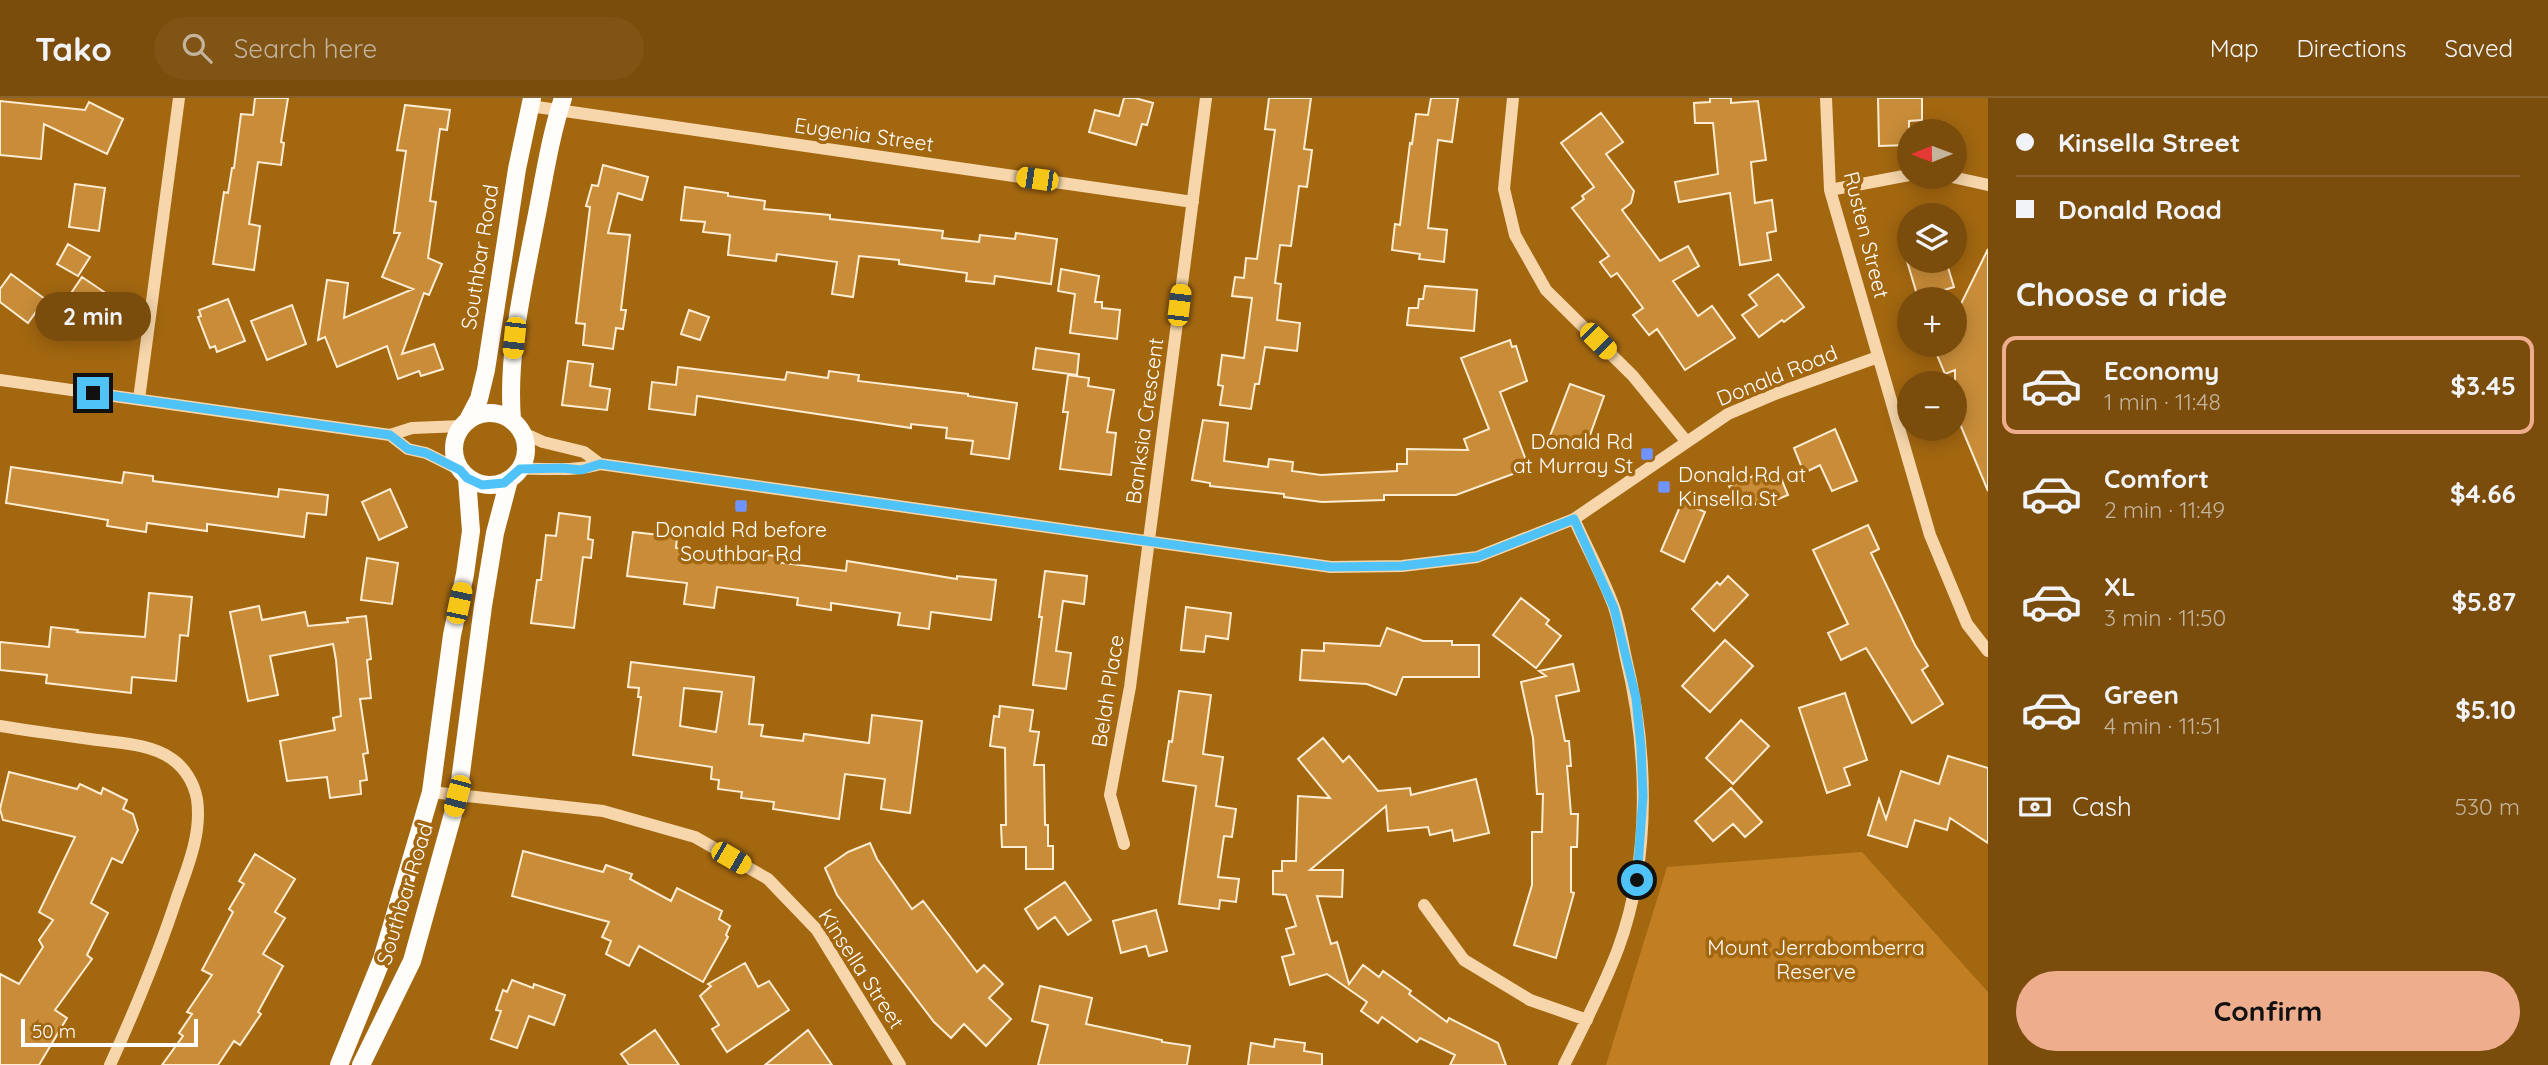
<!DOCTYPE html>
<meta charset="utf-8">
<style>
:root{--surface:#7a4d0c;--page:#7f5415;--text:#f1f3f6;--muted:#c4b49d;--line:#8b642d;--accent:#eead8d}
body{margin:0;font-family:Quicksand,sans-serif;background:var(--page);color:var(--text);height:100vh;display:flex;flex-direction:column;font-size:26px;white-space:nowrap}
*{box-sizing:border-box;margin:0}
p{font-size:23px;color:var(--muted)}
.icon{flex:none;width:38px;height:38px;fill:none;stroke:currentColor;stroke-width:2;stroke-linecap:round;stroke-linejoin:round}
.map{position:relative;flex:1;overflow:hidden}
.side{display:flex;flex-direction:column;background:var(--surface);width:560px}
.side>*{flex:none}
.guide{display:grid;align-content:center;height:154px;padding:0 28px;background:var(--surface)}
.needle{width:46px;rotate:269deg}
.tools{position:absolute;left:1897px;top:21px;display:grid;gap:14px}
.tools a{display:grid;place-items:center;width:70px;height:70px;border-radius:50%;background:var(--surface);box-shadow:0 4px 18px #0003;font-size:35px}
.scale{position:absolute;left:21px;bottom:18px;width:177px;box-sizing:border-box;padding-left:7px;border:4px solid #fff;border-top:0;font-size:19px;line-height:24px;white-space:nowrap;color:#fff;-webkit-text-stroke:5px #a36710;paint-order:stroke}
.end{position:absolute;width:32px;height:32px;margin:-16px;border:9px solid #4fc3f7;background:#111;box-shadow:0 0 0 4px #111}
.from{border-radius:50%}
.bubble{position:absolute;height:49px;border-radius:24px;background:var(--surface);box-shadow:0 4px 18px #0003;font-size:23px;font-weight:800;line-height:49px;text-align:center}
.car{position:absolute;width:21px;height:42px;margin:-21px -10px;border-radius:9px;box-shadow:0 0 5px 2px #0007;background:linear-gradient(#f5c518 24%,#345 0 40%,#f5c518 0 76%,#345 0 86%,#f5c518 0)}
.guide b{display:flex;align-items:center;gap:24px;height:66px;font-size:26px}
.guide b+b{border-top:2px solid var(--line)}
.guide i{width:18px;height:18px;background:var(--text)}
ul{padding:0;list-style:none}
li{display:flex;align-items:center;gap:21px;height:98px;margin:0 14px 10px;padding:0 14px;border:4px solid transparent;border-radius:14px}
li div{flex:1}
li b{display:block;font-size:26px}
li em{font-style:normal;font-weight:800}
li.on{border-color:var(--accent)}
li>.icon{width:63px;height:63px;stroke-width:1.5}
h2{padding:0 28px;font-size:32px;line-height:84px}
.pay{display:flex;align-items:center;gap:18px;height:77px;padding:0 28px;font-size:26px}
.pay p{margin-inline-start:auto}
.primary-button{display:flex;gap:14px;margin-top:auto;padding:14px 28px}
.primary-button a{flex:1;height:80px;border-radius:42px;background:var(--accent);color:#111;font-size:28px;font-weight:800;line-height:80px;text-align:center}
header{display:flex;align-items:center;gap:42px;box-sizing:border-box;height:98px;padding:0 35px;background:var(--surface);border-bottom:2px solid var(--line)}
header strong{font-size:33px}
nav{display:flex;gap:38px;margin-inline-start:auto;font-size:24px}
.search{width:490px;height:63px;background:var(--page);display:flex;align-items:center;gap:18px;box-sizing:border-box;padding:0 24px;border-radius:38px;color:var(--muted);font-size:26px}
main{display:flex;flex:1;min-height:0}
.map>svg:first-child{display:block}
.green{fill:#c17e23}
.building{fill:#c98d39;stroke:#feecd3;stroke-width:2;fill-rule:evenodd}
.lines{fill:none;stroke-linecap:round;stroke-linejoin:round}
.minor{stroke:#f6d6aa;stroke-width:12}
.major{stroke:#fffdf9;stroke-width:18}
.route{stroke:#4fc3f7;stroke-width:9}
.poi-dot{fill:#6f94ff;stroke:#a36710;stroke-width:2.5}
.labels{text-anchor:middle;stroke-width:7;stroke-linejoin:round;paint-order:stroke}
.street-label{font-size:21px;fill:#fff;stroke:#a36710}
.poi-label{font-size:21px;fill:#fff;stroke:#a36710;text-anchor:end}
.park-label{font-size:21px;fill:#fffbf6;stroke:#a36710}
</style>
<header>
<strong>Tako</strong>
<div class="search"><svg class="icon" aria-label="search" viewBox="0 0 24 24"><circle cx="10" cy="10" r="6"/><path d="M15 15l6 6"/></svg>Search here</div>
<nav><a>Map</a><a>Directions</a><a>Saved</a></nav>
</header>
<main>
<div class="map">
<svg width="1988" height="967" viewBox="0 0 1988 967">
<rect width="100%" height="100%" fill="#a36710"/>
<path class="green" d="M1862,754L1988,894V967H1606L1667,769Z"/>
<path class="building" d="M255,0H288L281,44L284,45L281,67L258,64L249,126L260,128L254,172L213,166L224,94L228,95L232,70H234L241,16L253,17Z
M1124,0H1135L1153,5L1147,27L1142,26L1136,47L1089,34L1095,12L1119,18Z
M1269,0H1311L1304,51L1312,52L1307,89L1299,88L1291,148L1280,147L1275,185L1281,186L1277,222L1300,225L1297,253L1265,249L1259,286H1255L1251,311L1220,307L1223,288L1218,287L1222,257L1244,260L1252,200L1232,198L1235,179L1244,180L1246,160L1257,161L1275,32L1265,31Z
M1431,0H1458L1452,44L1438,42L1428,130L1447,132L1444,164L1419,161L1420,156L1392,152L1395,126L1400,127L1410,45L1412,46L1416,16L1428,17Z
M1710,0H1731V5L1758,3L1766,62L1751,64L1755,105L1772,102L1776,133L1767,135L1771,162L1740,167L1730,95L1679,104L1675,84L1718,76L1713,25H1695L1694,5L1710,4Z
M1878,0H1922V22L1909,23V47L1879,48Z
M0,3L85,12L89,4L123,21L107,56L44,26L41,61L0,57Z
M405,7L450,12L447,32L440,31L430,103L436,104L428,160L442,166L429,197L424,195L402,256L434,246L443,271L421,278L419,273L398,281L387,248L337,269L325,239L318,242L327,182L348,185L344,220L413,191L382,179L400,135H394L406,53L397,52Z
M1601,15L1623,44L1606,56L1634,93L1631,105L1622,112L1660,163L1688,148L1699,168L1673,183L1698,218L1712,208L1735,240L1685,272L1657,231L1649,237L1633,217L1643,210L1617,175L1611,179L1600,164L1609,158L1572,110L1584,101L1582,98L1594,89L1561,45Z
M603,67L648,79L642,102L618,95L608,135L630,137L621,212H626L623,231L616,230L613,251L583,247L585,226L576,225L590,109L586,108L592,87L598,88Z
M75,86L105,90L99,133L69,129Z
M685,89L728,95V98L765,103L764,111L830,117V121L943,133L942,140L979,144L980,137L1015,141L1016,135L1057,141L1051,186L995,178L994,186L966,183L967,175L899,166V162L859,158L853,199L832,196L837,164L777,156L776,163L728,157L730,137L703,134L705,124L681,122Z
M68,146L90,159L78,178L57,166Z
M1988,151V393L1955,314V272L1945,276L1934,250L1942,247H1955V218Z
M1907,163H1946L1954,189L1918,200Z
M1061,171L1099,178L1095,204H1102V210L1120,212L1117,241L1070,235L1075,196L1058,193Z
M11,176L45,201L28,225L0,204V191Z
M1778,176L1804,209L1784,224L1782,222L1759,239L1742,217L1757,207L1749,197Z
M82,179L110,198L93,223L90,221L82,233L57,216Z
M1425,188L1477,192L1474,233L1407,227L1409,210H1418L1419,201H1423Z
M228,201L245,243L217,254L215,248L210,250L198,219L201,218L199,212Z
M292,207L306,246L267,262L251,223Z
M689,212L709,219L700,242L681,236Z
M1510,242L1512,249L1516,248L1527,283L1500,294L1529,370L1456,397H1384V402L1322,404L1284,399V396L1210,388V385L1192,382L1203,322L1228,325L1224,363L1268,369L1269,361L1293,364L1292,373L1321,377L1397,373V366H1407V351L1468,352L1464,341L1489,331L1461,260Z
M1036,250L1079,256L1077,277L1033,271Z
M568,263L593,266L590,288L610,291L607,312L562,307Z
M678,269L785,282L787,274L828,280L829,273L859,277L858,283L968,296V298L1017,305L1009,361L971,356L973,343L946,340L947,330L911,326V330L697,298L695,317L649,311L652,284L676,287Z
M1068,277L1089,280L1088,288L1114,292L1107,334L1116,335L1111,377L1060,371L1068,314H1063Z
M1570,286L1604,298L1585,351L1550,338Z
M1835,331L1857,383L1832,393L1820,367L1804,375L1794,350Z
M11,369L122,385L124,374L153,378V383L278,399L279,391L328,397L326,417L307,415L304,439L207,426V433L147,425L146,434L107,428L108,422L6,405Z
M1778,373L1788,397L1767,406L1765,402L1746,410H1739L1729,388L1763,374L1765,378Z
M390,391L407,429L379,442L362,404Z
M1682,404L1705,414L1684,464L1661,453Z
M559,415L590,419L588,441L593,442L591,460L583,459L574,530L531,525L537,482H541L546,437L556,438Z
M1868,427L1879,451L1871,455L1915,547L1928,568L1922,572L1943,606L1912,625L1866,550L1841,562L1828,535L1848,526L1813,452Z
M633,434L677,439L676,450L736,458L737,453L776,458L775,464L846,473L847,463L957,481V478L996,482L991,522L931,514L929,531L898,527L900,515L831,505V512L797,507L798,500L717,489L714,510L684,506L687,485L627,478Z
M367,460L398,465L392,506L361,502Z
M1045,473L1087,478L1084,506L1063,503L1056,553L1071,555L1066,591L1033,587L1042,519H1039Z
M1728,478L1748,497L1714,533L1692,511L1717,484L1720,487Z
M149,495L192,499L188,538L180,537L176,583L132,579L131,595L46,585L47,577L0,572V544L49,549L51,529L78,532L77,534L145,539Z
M1521,500L1549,522L1546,526L1561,538L1536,570L1493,537Z
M259,508L262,522L305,514L308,528L348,524L347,520L366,518L371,561L367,562L371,600L360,601L368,655L363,656L367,682L360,683L361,696L330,700L327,679L287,683L280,643L335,632L333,620L341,618L336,562L333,546L270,558L278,597L248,603L230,514Z
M1186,509L1231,515L1228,541L1206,538L1204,554L1181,552Z
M1387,530L1423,543H1452V547H1479V579H1403L1396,597L1367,586L1300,582L1302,552L1324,553V545L1380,548Z
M1725,542L1753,568L1710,614L1682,588Z
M631,564L754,579L749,626L763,627L761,638L803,643L804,636L869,645L872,617L922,623L910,715L881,711L885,681L845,676L839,721L773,711L774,704L741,700L742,694L718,691L719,682L711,681L712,669L633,657L641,599H638L639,590L628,589ZM684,590L722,594L716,634L680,628Z
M1573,566L1579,593L1556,598L1565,643H1569L1571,668H1567L1571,716H1578L1577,749H1571V794L1574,795L1556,860L1514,847L1532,787V734H1542L1543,696H1537L1533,640L1521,584L1546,578L1539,573Z
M1179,593L1211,597L1203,656L1223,659L1216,708L1236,711L1232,739L1224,738L1218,779L1239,781L1236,804L1220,802L1219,811L1179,806L1196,688L1163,683L1169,643L1172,644Z
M1845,595L1867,662L1844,670L1850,687L1827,695L1799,610Z
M1000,608L1033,612L1030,633L1039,634L1034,667H1044L1045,727H1048V748H1053V771H1026V749H1002L1001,727H1006L1005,650L990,648L994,618L999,619Z
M1741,622L1769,648L1733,686L1706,660Z
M1323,640L1343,664L1349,658L1378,693L1410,690L1411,697L1476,681L1489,735L1454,743L1452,732L1430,737L1428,729L1388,733L1386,708L1310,772H1343L1342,799L1317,798L1331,846L1337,844L1349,886L1363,867L1379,879L1383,873L1411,893L1409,896L1447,924L1449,920L1498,945L1506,967H1450L1455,957L1420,940L1417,944L1382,919L1378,925L1361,913L1367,904L1327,876L1290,887L1282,859L1294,856L1286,831L1296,828L1286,797L1273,796V773H1282V763H1296L1298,698L1330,700L1298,661Z
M1948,658L1988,670V745L1950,720L1947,732L1915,722L1907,749L1868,737L1879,701L1886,721L1901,673L1939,686Z
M9,674L77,691L80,686L101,696L103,690L127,702L123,711L133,716L138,732L122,765L112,760L91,805L108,815L87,857L92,861L55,912L67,920L39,967H0V876L19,886L43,849L39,842L53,822L39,814L75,739L3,722L0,711Z
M1731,690L1762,724L1745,739L1733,726L1713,743L1695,723Z
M870,745L877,761L912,811L923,803L977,874L984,867L1003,886L989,900L1011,921L986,948L964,926L951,940L934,924L837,797L825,770L848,754Z
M523,753L603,774L606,767L632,776L630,781L671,803L677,790L722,813L719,821L730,828L726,837L728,839L703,884L639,848L629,868L606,856L611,843L602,839L609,824L512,798Z
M255,756L295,781L275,814L285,820L263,856L283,868L258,914L261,916L240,947L234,943L218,967H162L183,938L179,935L192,916L187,914L212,877L202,872L233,814L229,811L244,786L239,783Z
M1065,784L1091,822L1068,837L1055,819L1038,831L1025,811Z
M1156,812L1167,853L1149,858L1146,848L1121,855L1113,823Z
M745,865L758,889L769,883L789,912L727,954L712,931L719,927L700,898L711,888L708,886Z
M512,882L533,890L534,886L565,897L554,927L529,918L517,950L491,941L501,913L496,912L503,892L507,894Z
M1040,888L1092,900L1086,926L1162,942V944L1190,948L1187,967H1038L1048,927L1032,923Z
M655,932L679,967H629L621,956Z
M808,932L832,967H765Z
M1275,941L1305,945L1304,953L1322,956V967H1248L1251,945L1274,949Z"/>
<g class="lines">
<path class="minor" d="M1513,0L1504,91L1515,137L1546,192L1633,278L1686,343
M1826,0L1830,92L1930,437L1967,526L1988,553
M530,8L1193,104
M1952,79L1988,87
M1830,92L1909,77
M0,282L390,337L412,330L462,328
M139,301L179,0
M521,334L543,344L584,354L600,366
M390,337L408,351L426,355L460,372
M520,371C547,370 575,374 600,366L1331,469L1402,468L1477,459L1574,421L1728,316L1775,296L1878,259
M0,628C30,633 60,637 90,641C116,645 150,645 172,661C185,670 194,685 197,701C202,735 188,768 177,799C158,857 135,912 110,967
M431,694L603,713L695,739L768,781L817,832L900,967
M1124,746L1110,697L1130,589L1206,0
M1424,807L1464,862L1530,902L1587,922
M1564,967C1583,929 1603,891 1618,851C1652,759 1648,649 1625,556C1622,540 1619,524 1614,509C1603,479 1587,450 1574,421"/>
<path class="major" d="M454 351a36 36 0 1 1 72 0a36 36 0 1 1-72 0Z
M468,322L479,301L486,272L517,71L532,0
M512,322C507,257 522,195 534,131C543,88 549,42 563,0
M339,967L382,861L431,694L452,537L465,476L471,433L467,380
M361,967L412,863L458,698L483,508L495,435L509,382"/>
</g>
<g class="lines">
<path class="route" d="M93,295L390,337L408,351L426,355L460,372L467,380L482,387L504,385L520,371L562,370L581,372L600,366L1331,469L1402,468L1477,459L1574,421L1614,510L1636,600L1641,649L1643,698L1637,782"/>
</g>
<g class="poi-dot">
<rect x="1640" y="349" width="14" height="14" rx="3.5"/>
<rect x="1657" y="382" width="14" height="14" rx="3.5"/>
<rect x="734" y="401" width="14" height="14" rx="3.5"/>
</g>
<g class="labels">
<g class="street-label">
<text transform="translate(864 37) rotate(8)" y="7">Eugenia Street</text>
<text transform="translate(1866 137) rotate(76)" y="7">Rusten Street</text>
<text transform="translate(480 159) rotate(-81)" y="7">Southbar Road</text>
<text transform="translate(1777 278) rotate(-22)" y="7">Donald Road</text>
<text transform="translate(1145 323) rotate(-82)" y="7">Banksia Crescent</text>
<text transform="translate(1108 593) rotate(-81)" y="7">Belah Place</text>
<text transform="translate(405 796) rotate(-73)" y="7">Southbar Road</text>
<text transform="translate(861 871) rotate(57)" y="7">Kinsella Street</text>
</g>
<g class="poi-label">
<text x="1633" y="351">Donald Rd<tspan x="1633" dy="24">at Murray St</tspan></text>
<text x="1678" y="384" text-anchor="start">Donald Rd at<tspan x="1678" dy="24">Kinsella St</tspan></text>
<text x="741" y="439" text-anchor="middle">Donald Rd before<tspan x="741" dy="24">Southbar Rd</tspan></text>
</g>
<g class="park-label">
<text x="1816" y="857">Mount Jerrabomberra<tspan x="1816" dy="24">Reserve</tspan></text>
</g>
</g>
</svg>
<div class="tools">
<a><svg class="needle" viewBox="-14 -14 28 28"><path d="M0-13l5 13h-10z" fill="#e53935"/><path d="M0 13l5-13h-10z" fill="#c4b49d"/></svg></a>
<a><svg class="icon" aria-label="layers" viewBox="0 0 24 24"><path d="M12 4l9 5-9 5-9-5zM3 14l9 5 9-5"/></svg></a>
<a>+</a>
<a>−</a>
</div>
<div class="scale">50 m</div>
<i class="end from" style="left:1637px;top:782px"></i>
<i class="end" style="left:93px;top:295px"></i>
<div class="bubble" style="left:35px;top:194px;width:116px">2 min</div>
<i class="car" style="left:1037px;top:81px;rotate:278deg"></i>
<i class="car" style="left:1179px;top:207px;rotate:7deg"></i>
<i class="car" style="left:514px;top:240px;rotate:186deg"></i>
<i class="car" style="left:1598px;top:243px;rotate:135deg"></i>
<i class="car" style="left:459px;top:505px;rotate:12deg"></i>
<i class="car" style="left:457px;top:698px;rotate:195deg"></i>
<i class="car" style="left:731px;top:760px;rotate:120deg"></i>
</div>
<section class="side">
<div class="guide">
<b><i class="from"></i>Kinsella Street</b>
<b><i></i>Donald Road</b>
</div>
<h2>Choose a ride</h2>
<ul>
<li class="on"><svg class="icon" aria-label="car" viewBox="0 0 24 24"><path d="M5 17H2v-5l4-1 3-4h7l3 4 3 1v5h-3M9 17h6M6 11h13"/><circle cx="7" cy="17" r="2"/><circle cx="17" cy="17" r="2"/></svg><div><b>Economy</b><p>1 min · 11:48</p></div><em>$3.45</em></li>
<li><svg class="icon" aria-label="car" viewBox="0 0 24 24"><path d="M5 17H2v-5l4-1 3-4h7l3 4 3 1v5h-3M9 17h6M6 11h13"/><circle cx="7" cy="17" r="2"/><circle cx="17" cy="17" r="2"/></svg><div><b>Comfort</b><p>2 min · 11:49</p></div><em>$4.66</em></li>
<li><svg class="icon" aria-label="car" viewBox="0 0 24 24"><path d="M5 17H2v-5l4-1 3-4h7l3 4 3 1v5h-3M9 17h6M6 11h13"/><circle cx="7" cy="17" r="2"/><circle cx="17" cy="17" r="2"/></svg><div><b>XL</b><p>3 min · 11:50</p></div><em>$5.87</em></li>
<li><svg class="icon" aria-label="car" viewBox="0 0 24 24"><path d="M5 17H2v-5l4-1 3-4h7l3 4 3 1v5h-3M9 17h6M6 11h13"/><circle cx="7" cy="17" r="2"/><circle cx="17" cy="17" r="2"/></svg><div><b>Green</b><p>4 min · 11:51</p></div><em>$5.10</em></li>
</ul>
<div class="pay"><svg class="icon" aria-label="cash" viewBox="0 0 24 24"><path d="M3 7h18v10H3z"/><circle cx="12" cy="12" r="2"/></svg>Cash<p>530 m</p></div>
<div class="primary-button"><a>Confirm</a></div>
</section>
</main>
